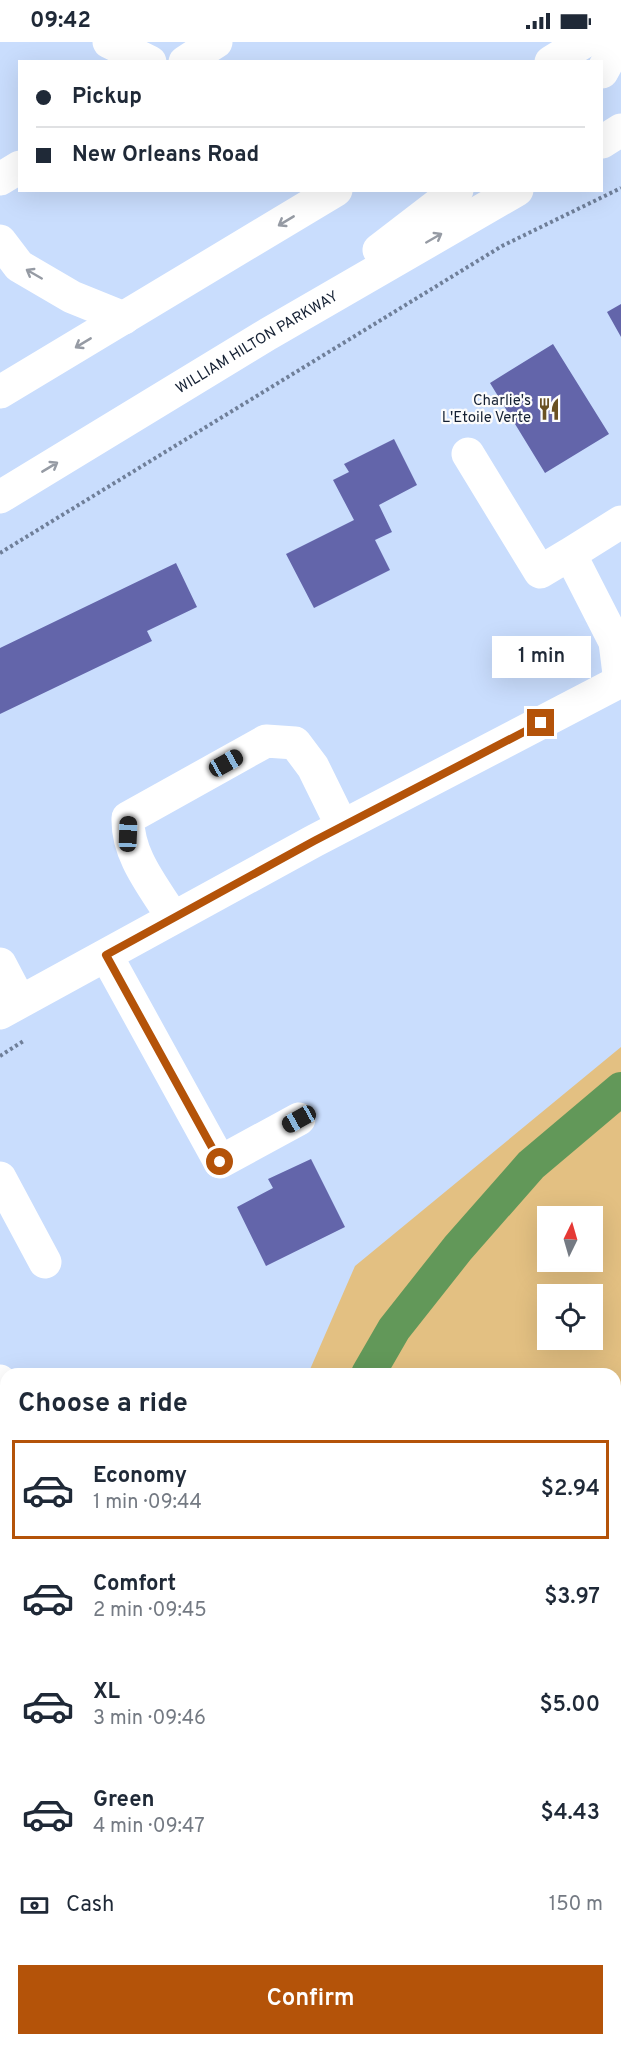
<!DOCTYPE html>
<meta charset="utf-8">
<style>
:root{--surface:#fff;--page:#f6f6f7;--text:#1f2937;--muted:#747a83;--line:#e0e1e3;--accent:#b45309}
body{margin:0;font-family:Overpass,sans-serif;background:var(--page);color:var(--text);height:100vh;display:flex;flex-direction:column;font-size:22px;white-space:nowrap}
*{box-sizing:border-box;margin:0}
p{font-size:20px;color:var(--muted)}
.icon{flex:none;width:33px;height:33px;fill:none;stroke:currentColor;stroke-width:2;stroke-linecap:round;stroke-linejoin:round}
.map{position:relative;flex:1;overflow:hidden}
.details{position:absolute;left:0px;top:1326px;width:621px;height:678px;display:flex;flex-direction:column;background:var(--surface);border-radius:18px 18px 0 0;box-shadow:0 6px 24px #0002}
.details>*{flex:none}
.top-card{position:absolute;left:18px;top:18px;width:585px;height:132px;border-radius:0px;box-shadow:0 6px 24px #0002;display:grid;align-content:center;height:132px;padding:0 18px;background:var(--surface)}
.needle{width:39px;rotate:5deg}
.controls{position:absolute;left:537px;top:1164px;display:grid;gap:12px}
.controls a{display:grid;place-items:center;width:66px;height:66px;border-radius:0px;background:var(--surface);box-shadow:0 6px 24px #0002;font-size:30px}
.end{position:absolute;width:27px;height:27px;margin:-14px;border:8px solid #b45309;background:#fff;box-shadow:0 0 0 3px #fff}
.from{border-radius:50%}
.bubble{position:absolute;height:42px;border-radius:0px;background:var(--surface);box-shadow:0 6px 24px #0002;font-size:20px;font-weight:600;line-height:42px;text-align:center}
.car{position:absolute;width:18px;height:36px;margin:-18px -9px;border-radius:8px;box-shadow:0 0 4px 2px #0007;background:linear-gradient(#222 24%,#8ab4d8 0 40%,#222 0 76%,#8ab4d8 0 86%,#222 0)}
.top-card b{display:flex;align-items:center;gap:21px;height:57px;font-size:22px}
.top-card b+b{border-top:2px solid var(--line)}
.top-card i{width:15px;height:15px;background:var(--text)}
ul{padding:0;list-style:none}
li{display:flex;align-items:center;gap:18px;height:99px;margin:0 12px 9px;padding:0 6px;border:3px solid transparent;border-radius:0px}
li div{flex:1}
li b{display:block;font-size:22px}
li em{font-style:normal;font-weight:600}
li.active{border-color:var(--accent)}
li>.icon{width:54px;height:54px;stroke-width:1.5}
h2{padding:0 18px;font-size:27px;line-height:72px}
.pay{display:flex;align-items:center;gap:15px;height:66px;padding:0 18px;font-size:22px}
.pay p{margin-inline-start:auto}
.button{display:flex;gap:12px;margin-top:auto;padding:12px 18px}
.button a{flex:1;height:69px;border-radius:0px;background:var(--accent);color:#fff;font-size:24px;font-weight:600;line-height:69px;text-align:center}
.status{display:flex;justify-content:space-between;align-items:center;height:42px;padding:0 30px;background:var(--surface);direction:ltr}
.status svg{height:16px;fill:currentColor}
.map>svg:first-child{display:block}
.green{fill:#e3c082;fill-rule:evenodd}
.water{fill:#629859;stroke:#4b744e;stroke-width:1.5}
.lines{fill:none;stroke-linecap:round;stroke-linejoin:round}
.canal{stroke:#629859;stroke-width:34}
.building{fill:#6365aa}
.path{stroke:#6f7f99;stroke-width:4;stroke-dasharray:3 3;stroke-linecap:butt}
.minor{stroke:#fff;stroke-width:33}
.highway{stroke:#fff;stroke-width:33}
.oneway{stroke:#969ba4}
.route{stroke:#b45309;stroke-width:8}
.labels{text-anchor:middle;stroke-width:4.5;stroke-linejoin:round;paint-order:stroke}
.street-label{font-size:15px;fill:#152134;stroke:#fcfcfc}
.poi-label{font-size:15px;fill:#152134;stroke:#fcfcfc;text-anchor:end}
</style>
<div class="status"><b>09:42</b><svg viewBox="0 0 49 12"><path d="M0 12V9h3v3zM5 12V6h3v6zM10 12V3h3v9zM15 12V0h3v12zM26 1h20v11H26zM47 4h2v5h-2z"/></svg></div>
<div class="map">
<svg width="621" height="2004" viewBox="0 0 621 2004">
<rect width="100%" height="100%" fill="#c9ddfd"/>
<path class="green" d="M621,1005V1507L615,1514V1332H308L355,1224ZM548,1174H592V1220H548ZM548,1252H592V1298H548Z
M81,1998H607L621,2004H86Z"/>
<path class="water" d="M364,1998H400L399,2004H365Z"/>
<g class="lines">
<path class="canal" d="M368,1332L394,1287L458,1206L531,1123L621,1047"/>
</g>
<path class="building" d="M621,262V295L607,270Z
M553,302L609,392L545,431L490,341Z
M394,397L417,443L379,463L392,490L375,498L390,528L314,566L286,512L354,478L333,438L349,430L344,422Z
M176,521L197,565L147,589L152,599L0,672V606Z
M311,1117L345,1185L266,1224L237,1165L273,1146L268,1137Z
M615,1701L621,1717V1779L615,1781Z
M0,1984L6,1987V1998H11L7,2004H0Z"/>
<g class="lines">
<path class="path" d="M0,511L502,204L621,146
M0,1014L25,998
M615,1909L621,1906"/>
<path class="minor" d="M109,0L150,20
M185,20L216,0
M0,137L20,125
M468,412L540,530L570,512L615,600L620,640
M570,512L621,480
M173,876C154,845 127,814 128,776L266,699L295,701L313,725L342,784
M106,913L220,1120L299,1077
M0,922L20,960
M0,971L314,799L621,639
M0,1136L45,1220
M0,1339L6,1352
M615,1949L621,1946
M505,2004L520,1998"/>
<g class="highway">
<path d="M551,20L584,0"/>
<path d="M602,30L618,0"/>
<path d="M602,100L621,88"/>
<path d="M0,199L19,224L72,255L124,276"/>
<path d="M379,208L457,148"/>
<path d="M0,350L336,148"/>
<path id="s1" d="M0,455L268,292L517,148"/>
</g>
</g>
<defs><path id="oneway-shaft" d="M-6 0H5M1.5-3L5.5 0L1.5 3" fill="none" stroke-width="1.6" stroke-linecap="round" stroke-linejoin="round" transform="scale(1.5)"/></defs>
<g class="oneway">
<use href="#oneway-shaft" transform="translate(286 179) rotate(149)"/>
<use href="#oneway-shaft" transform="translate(434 196) rotate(-30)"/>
<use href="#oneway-shaft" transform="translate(34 232) rotate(-150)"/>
<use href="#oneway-shaft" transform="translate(83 301) rotate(149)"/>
<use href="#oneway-shaft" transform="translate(50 425) rotate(-31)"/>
</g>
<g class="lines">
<path class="route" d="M220,1120L106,913L314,799L541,681"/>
</g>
<defs>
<g id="restaurant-bare" transform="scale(1.8)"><path d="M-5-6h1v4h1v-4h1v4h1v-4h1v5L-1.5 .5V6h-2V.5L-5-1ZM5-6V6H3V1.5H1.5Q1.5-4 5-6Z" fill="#6a5122" stroke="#fcfcfc" stroke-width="2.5" paint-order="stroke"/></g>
</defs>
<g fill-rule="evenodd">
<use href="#restaurant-bare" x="549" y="367"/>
</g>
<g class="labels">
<g class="street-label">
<text dy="5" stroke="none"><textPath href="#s1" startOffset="300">WILLIAM HILTON PARKWAY</textPath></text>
</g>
<g class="poi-label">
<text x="531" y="363">Charlie's<tspan x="531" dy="17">L'Etoile Verte</tspan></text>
</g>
</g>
</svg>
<div class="controls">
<a><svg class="needle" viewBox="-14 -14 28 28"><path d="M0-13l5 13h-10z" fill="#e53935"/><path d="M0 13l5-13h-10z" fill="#747a83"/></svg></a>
<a><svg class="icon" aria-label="locate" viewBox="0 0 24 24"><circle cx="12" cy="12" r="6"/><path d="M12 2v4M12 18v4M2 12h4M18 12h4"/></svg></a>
</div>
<i class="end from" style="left:220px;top:1120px"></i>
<i class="end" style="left:541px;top:681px"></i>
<div class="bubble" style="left:492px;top:594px;width:99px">1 min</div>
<i class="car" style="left:226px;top:721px;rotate:61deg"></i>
<i class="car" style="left:128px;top:792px;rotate:2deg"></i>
<i class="car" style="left:299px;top:1077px;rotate:241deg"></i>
<div class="top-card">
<b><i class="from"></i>Pickup</b>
<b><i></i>New Orleans Road</b>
</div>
<section class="details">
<h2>Choose a ride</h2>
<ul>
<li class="active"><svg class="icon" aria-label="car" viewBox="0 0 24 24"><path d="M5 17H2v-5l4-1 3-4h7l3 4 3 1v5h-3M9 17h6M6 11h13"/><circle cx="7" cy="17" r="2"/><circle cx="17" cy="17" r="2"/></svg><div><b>Economy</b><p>1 min · 09:44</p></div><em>$2.94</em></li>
<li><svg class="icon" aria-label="car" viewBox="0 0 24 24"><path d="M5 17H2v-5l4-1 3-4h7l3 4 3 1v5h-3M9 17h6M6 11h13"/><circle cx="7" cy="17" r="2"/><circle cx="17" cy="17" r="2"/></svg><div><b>Comfort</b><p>2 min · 09:45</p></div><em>$3.97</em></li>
<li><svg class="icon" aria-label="car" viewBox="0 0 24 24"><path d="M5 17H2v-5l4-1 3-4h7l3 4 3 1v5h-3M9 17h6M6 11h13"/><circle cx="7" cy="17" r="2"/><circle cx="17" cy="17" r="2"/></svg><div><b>XL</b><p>3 min · 09:46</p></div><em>$5.00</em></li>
<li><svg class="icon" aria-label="car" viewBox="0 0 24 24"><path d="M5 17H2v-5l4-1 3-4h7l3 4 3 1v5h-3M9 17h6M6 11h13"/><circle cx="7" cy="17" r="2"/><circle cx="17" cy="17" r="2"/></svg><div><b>Green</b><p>4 min · 09:47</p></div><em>$4.43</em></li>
</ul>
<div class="pay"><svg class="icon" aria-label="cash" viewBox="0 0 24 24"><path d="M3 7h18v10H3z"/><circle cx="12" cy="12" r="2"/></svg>Cash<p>150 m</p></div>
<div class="button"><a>Confirm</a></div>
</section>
</div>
